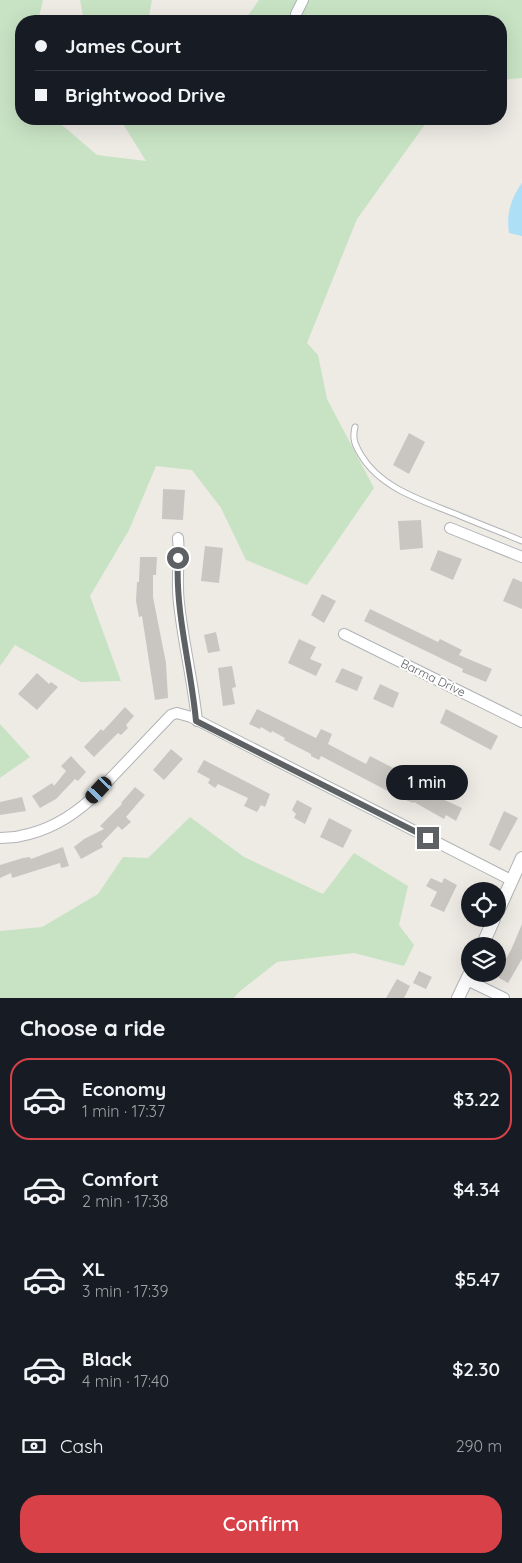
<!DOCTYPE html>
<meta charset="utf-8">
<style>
:root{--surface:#171b24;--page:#20242c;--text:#f1f3f6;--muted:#9ea1a6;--line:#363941;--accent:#d84147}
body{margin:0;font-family:Quicksand,sans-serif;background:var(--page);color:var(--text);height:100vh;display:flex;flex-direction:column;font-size:19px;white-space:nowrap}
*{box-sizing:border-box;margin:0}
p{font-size:16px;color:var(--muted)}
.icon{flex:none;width:28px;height:28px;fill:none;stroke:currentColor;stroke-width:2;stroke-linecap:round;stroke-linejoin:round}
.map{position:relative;height:998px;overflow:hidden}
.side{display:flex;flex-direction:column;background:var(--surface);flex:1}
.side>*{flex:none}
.hud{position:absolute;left:15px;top:15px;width:492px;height:110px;border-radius:20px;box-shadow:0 5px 20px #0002;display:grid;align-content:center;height:110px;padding:0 20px;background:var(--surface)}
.buttons{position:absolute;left:461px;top:882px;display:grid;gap:10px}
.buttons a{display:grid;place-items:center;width:45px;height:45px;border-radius:50%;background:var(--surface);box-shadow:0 5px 20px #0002;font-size:25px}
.end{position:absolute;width:22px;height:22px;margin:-11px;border:6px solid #5d6164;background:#fff;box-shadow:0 0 0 2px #fff}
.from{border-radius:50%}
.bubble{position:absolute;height:35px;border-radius:18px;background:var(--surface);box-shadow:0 5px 20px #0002;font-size:16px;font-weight:600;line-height:35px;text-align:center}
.car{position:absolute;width:15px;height:30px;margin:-15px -8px;border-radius:6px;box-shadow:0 0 4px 1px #0007;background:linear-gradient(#222 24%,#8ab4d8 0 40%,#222 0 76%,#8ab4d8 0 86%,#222 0)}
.hud b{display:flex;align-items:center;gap:18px;height:48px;font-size:19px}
.hud b+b{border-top:1px solid var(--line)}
.hud i{width:12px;height:12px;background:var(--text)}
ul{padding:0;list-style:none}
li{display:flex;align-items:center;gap:15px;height:82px;margin:0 10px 8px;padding:0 10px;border:2px solid transparent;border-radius:20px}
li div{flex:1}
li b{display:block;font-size:19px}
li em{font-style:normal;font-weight:600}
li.current{border-color:var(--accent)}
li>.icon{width:45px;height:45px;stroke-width:1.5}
h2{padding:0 20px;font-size:22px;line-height:60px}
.pay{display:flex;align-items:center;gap:12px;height:55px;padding:0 20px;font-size:19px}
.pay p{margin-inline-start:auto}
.action{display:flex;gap:10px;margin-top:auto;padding:10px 20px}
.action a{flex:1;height:58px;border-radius:20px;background:var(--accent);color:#fff;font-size:20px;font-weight:600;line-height:58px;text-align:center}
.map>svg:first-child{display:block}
.green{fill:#c8e3c4}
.water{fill:#addff7}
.building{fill:#c9c6c2}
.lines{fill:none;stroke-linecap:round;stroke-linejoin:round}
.service-casing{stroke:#b0b3b6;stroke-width:7}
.minor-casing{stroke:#b0b3b6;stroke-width:12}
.tertiary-casing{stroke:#b0b3b6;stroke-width:14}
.service{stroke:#fff;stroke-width:5}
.minor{stroke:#fff;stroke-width:10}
.tertiary{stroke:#fff;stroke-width:12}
.route{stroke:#5d6164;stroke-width:6}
.labels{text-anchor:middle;stroke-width:4;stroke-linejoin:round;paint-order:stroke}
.street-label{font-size:12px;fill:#5d6164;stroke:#fff}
</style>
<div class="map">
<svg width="522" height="998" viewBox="0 0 522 998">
<rect width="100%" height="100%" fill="#eeebe5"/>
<path class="green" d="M0,0H43L38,21H21V119H55L97,155L146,161L120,119H429L357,219L307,343L318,355L327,399L374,488L307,585L246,560L221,508L192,470L156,466L129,530L90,596L121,681L81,682L15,645L0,666Z
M80,0H152L148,21H84Z
M259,0H522V78L501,80V21H315L309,14L298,21H244Z
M0,724L30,757L0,778Z
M190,817L244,857L323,894L354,853L408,886L399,925L414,945L404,966L354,953L277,962L239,992L234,998H0V931L42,927L98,894L123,857L148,858Z"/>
<path class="water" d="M522,183V236L509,233C506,214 511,198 522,183Z"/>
<path class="building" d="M409,433L425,442L409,474L393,465Z
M163,489L185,490L183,520L162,519Z
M421,520L423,548L400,550L398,521Z
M205,546L223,548L219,583L201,581Z
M438,550L462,559L453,580L430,570Z
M140,557H157L156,575H153V597L166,663L168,698L155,700L144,629L142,616L139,617L136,601L137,582H139Z
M513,578L522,582V609L503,601Z
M322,594L336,601L324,623L311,615Z
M370,609L438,642L440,639L462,650L459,655L492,669L486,682L462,672L463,669L364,621Z
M216,632L220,651L208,653L204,635Z
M299,639L316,647L310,659L322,664L316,676L288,663Z
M232,666L236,687L232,688L235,704L223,706L218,668Z
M342,668L363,677L357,691L335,682Z
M37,673L49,684L51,682L58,687L37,710L18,694Z
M380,684L399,693L393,708L373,699Z
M125,707L134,716L126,725L128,728L121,735L118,733L94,757L84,747L101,729L103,731Z
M257,709L316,738L321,729L332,734L328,744L366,764L370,756L399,771L396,778L410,786L411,783L427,791L429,785L439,790L436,796L462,808L456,821L446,815L444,819L414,802L413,803L403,799L321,756L319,760L311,756V754L284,740L285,738L272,731L271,733L261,727L260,729L249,724Z
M446,709L498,736L491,750L440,723Z
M171,749L183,759L164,780L153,770Z
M71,756L86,772L78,781L75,779L56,799L40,808L32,796L52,783L54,786L66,771L61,766Z
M204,760L270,794L265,807L261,805L257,812L244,806L248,798L218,784L215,788L208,783L210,779L197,772Z
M135,787L145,795L126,817L131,822L122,830L118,826L101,844L103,847L81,859L74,847L84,839L104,829L100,826L122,804L121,803Z
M22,797L26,811L0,815V802Z
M297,800L312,808L305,824L294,818L296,814L292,810Z
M504,811L518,818L500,851L489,845Z
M329,818L352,830L343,848L320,837Z
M63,847L69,866L61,868L60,863L12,878L11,873L0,878V865L23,858L30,857L31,859Z
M431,878L442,883L444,878L457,885L444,912L430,906L437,892L426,886Z
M522,924V959L508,983L496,976L511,950Z
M419,971L432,977L426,989L413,983Z
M397,979L410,986L404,998H386Z"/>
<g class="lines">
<g class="service-casing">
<path id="service" d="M355,427C352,439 355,445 361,455C381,489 424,501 458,515C479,524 501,532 522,541"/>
</g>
<g class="minor-casing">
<path id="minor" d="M296,14L303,0
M450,528L522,557
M178,538C180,559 176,581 179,603C183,642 193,681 197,721
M344,634L522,722
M0,838C7,837 14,838 20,836C48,831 70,818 91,799L171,715L177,713L191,717L511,880
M467,980L504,998"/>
</g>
<g class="tertiary-casing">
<path id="tertiary" d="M498,911L522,858
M482,946L494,919
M458,998L470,973"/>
</g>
<use href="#service" class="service"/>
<use href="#minor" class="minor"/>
<use href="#tertiary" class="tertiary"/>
</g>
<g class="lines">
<path class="route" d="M178,558C175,613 191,666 196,721L428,838"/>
</g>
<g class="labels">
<g class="street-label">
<text transform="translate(433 678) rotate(26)" y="4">Barma Drive</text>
</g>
</g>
</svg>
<div class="buttons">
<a><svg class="icon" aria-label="locate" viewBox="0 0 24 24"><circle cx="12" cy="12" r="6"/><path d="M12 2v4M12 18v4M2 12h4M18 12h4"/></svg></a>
<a><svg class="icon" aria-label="layers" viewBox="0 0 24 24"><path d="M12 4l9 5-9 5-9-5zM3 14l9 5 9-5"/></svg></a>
</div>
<i class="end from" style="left:178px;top:558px"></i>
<i class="end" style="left:428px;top:838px"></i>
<div class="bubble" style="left:386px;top:765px;width:82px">1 min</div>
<i class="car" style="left:99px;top:790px;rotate:223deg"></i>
<div class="hud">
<b><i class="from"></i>James Court</b>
<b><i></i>Brightwood Drive</b>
</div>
</div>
<section class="side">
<h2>Choose a ride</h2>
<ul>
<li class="current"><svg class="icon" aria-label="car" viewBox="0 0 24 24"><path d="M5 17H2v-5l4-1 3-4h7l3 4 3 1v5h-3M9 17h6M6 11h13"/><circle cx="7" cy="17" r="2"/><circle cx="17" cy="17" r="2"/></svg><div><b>Economy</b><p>1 min · 17:37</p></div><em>$3.22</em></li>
<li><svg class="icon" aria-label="car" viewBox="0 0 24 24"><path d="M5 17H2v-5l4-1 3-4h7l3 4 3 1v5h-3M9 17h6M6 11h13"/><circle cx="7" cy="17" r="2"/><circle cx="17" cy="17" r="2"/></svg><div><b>Comfort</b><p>2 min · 17:38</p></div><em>$4.34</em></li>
<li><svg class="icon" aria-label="car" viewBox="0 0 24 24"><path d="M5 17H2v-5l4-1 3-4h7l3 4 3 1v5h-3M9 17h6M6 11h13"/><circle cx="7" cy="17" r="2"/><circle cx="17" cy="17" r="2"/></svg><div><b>XL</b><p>3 min · 17:39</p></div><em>$5.47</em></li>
<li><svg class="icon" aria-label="car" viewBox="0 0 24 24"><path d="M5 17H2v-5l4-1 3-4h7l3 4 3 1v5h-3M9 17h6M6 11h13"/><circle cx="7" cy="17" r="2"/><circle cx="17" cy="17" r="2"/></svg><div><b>Black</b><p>4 min · 17:40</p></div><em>$2.30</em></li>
</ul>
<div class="pay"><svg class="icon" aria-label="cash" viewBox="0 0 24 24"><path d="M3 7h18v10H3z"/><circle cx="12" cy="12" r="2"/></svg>Cash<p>290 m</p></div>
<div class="action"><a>Confirm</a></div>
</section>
